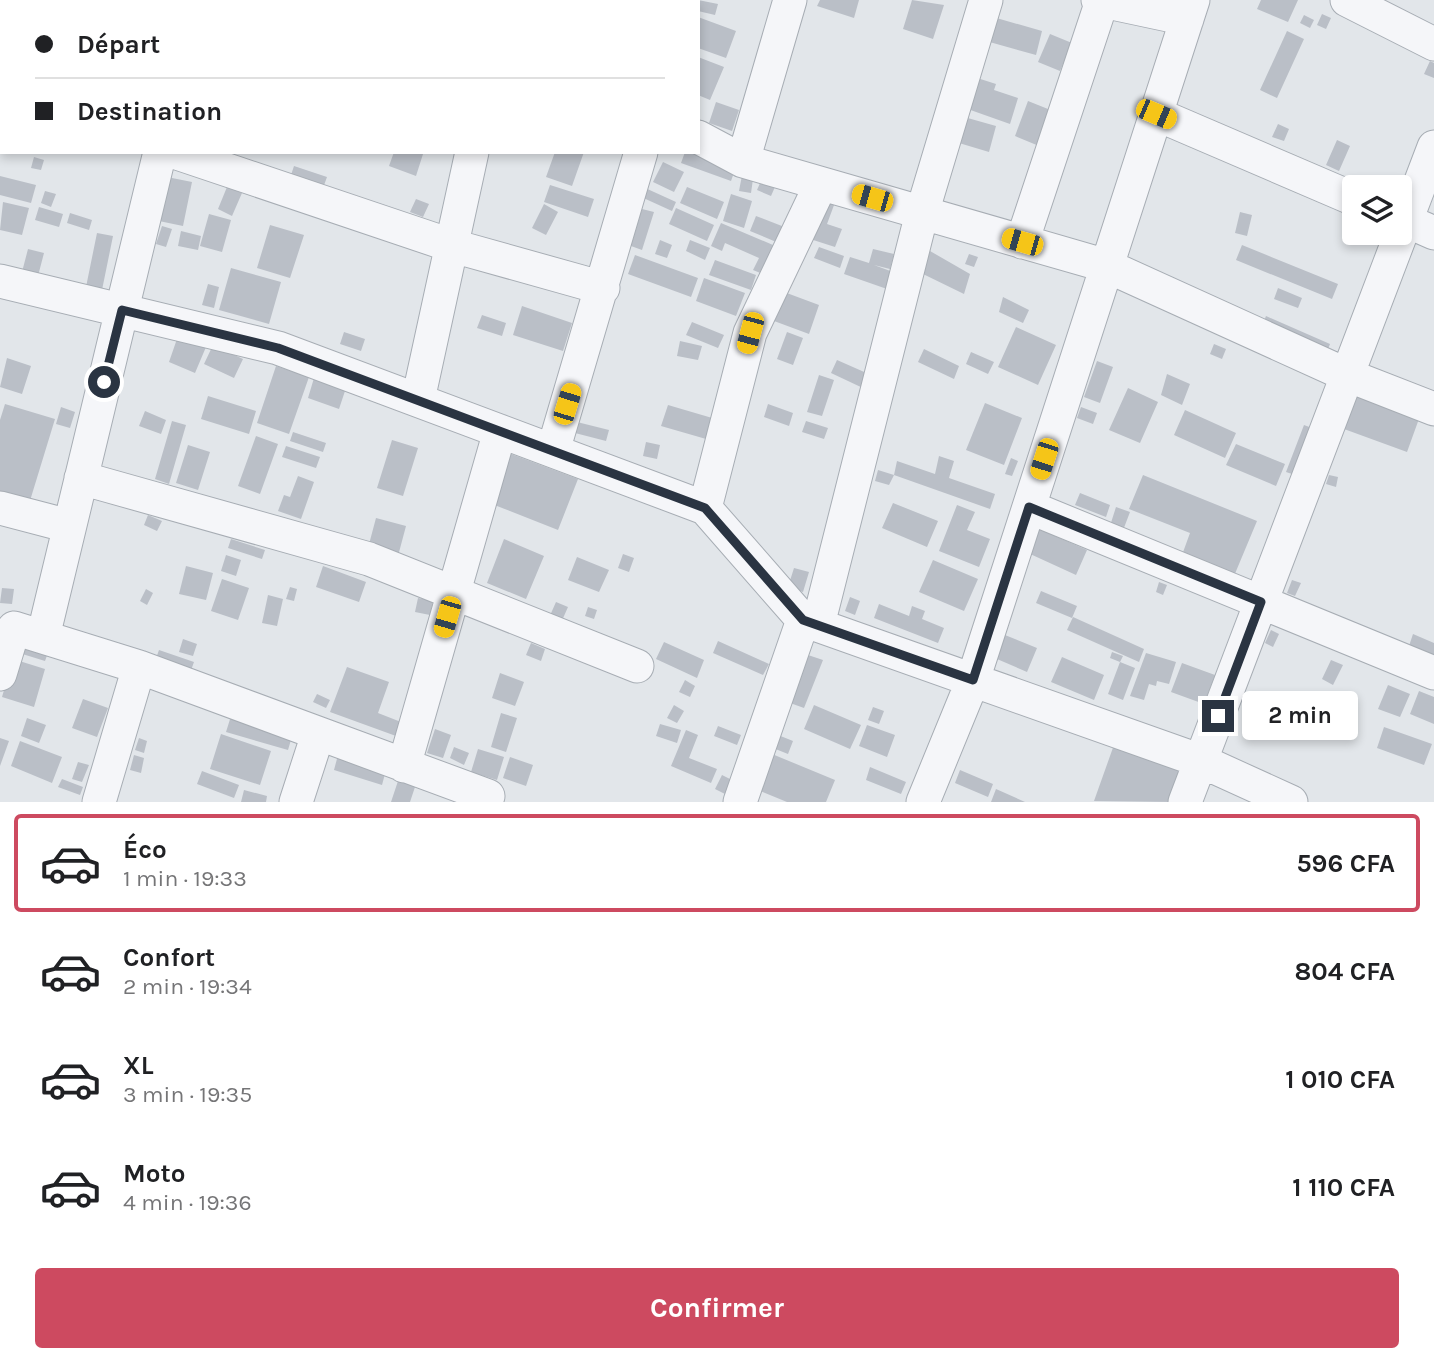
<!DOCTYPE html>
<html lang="fr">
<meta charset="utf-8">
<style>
:root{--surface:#fff;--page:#f2f2f2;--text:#202124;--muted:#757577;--line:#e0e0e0;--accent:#cd4a60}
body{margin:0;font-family:Karla,sans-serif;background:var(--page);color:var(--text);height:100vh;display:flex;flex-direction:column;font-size:26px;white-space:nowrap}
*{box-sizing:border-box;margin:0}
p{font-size:23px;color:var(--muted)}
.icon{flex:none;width:38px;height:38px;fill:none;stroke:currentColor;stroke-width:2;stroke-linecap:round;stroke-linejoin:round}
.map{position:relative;height:802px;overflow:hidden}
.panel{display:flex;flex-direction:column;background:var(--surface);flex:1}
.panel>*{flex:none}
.banner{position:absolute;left:0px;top:0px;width:700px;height:154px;box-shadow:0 4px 10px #0003;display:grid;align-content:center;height:154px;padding:0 35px;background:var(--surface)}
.controls{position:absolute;left:1342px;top:175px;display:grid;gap:14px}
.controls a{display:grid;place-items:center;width:70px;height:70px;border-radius:7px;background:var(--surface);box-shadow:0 4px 10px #0003;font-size:35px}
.end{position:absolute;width:32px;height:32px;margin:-16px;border:9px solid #2a3442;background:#fff;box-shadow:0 0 0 4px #fff}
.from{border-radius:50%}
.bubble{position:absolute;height:49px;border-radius:7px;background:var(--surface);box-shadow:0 4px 10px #0003;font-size:23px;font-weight:700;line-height:49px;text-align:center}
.car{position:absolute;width:21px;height:42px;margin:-21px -10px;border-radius:9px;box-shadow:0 0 5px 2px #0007;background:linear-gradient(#f5c518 24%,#345 0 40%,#f5c518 0 76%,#345 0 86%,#f5c518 0)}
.banner b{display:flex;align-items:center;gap:24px;height:66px;font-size:26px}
.banner b+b{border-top:2px solid var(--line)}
.banner i{width:18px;height:18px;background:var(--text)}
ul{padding:12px 0 0;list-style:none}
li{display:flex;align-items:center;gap:21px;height:98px;margin:0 14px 10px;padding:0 21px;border:4px solid transparent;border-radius:7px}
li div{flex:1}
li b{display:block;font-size:26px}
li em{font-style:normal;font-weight:700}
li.current{border-color:var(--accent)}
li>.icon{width:63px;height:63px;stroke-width:1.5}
.button{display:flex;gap:14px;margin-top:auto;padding:14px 35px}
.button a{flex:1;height:80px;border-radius:7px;background:var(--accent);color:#fff;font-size:28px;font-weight:700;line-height:80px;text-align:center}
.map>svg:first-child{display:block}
.building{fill:#babfc7}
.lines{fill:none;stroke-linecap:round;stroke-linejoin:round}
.minor-casing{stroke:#a7adb4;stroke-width:35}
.minor{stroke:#f5f6f9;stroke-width:33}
.route{stroke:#2a3442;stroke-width:9}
</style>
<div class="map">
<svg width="1434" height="802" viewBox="0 0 1434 802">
<rect width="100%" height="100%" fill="#e2e6ea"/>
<path class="building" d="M698,0L718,4L715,15L698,11Z
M820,0H859L854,18L817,6Z
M912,0L944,5L933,39L903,29Z
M1261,0H1298L1288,22L1257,9Z
M1322,14L1331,18L1326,29L1317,25Z
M1304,15L1314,20L1310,28L1300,23Z
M698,17L736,31L726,58L698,48Z
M993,17L1042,31L1036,55L986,41Z
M1287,31L1304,39L1277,98L1260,90Z
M1050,34L1072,43L1060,71L1038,62Z
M698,57L724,67L710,100L698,95Z
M1430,61L1434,63V78L1424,74Z
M971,76L996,84L994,90L1018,98L1010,124L962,107Z
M1028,101L1053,111L1039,146L1015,136Z
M716,102L739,110L732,131L709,123Z
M957,115L996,126L989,152L949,140Z
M1278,124L1289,129L1284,141L1272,137Z
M1337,140L1350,146L1339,171L1326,165Z
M394,152L423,154L416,176L389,166Z
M555,152H584L572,186L546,177Z
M685,152H698L737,164L731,181L681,163Z
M34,157L44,160L41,170L31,168Z
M663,162L684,172L674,192L653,182Z
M294,166L327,177L323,188L290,178Z
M743,170L754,172L751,193L739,191Z
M764,174L778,180L771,196L757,190Z
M0,176L36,185L31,203L0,195Z
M167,177L192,182L183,226L159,221Z
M550,185L594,199L588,217L544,202Z
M227,187L242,193L232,216L218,209Z
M643,187L676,202L672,211L639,196Z
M687,187L724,202L717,219L680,203Z
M45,191L56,194L51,207L41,203Z
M823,192L837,197L827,224L842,229L835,247L807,238Z
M731,194L752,201L744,228L723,221Z
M416,199L429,204L423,217L410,212Z
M3,202L29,208L22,235L0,230Z
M544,204L558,212L546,235L532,228Z
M39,207L63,214L59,227L35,220Z
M676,208L714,225L707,241L669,224Z
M642,209L654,212L642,250L631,246Z
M1240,212L1252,215L1247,236L1235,233Z
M70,213L92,220L89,230L67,223Z
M209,214L231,220L222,252L200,246Z
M756,216L787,228L781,244L750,231Z
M721,223L780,248L768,276L753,270L759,258L725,243L722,251L711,246Z
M270,225L304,235L290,278L257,268Z
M162,226L172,229L166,247L156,244Z
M181,231L201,236L198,250L178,246Z
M97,233L113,236L102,290L86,287Z
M660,240L672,245L667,258L655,254Z
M690,240L710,248L705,260L686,251Z
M1242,245L1338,284L1332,299L1236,260Z
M819,247L844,256L840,268L814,258Z
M28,249L44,253L38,276L22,272Z
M873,249L894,254L890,269L874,265L893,272L887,289L844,274L850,257L869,263Z
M930,251L970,274L964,294L923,274Z
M969,254L978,257L974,267L965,264Z
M635,255L698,278L691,297L628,274Z
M715,260L756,275L751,290L709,275Z
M231,268L281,282L269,324L219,310Z
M704,278L745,293L736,316L696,301Z
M208,284L219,287L214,308L202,305Z
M1278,288L1302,298L1298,308L1274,299Z
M776,289L819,305L809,334L766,318Z
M1003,297L1029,310L1023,323L999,312Z
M522,306L572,323L563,351L513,335Z
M482,315L506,323L502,336L477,328Z
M1266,316L1330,344L1326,354L1262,326Z
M692,322L724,335L718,348L686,335Z
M1016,327L1056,345L1038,385L998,367Z
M344,332L365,339L361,351L340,344Z
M787,332L803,338L793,365L777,359Z
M178,336L206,347L195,373L169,362Z
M680,341L702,346L698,360L677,356Z
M1214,344L1226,349L1222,359L1210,354Z
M213,345L243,359L234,378L204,364Z
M924,349L959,366L954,379L918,362Z
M971,352L994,362L988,374L966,364Z
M7,358L31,366L22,394L0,387Z
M837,360L871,375L865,389L831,373Z
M1097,361L1113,367L1100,403L1084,397Z
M276,366L309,377L289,434L257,423Z
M1167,374L1190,384L1182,405L1161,395Z
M819,375L834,380L822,416L807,412Z
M314,378L346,388L339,409L308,398Z
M1128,388L1158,402L1140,443L1109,430Z
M1358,393L1420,416L1407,452L1344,429Z
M208,396L256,411L249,434L201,419Z
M985,403L1022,418L1004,465L966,450Z
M5,404L55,419L29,504L0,495V420Z
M768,404L793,413L789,426L764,417Z
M668,405L719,420L713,441L661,426Z
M61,407L75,412L70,428L56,424Z
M1081,407L1097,413L1093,424L1077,418Z
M1185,410L1236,433L1225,458L1174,435Z
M145,411L166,420L161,434L139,426Z
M172,421L186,425L169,484L155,479Z
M806,421L828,428L824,439L802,432Z
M577,422L609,430L606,441L575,433Z
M1304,425L1312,428L1295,475L1286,472Z
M293,432L326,443L323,452L290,441Z
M256,436L278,444L260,494L238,486Z
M392,440L418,448L403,496L377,488Z
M646,442L660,445L657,459L643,456Z
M1236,444L1285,464L1276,486L1226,465Z
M188,445L210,452L198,490L176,483Z
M286,446L320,457L316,468L282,457Z
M511,454L578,479L558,530L492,504Z
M939,456L954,461L949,478L995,494L990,509L894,475L897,461L935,474Z
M1011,458L1018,461L1012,476L1005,474Z
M878,470L894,475L889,485L875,481Z
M1143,475L1257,521L1234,576L1182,555L1190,533L1129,509Z
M1329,475L1338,477L1336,487L1326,484Z
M298,476L314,482L301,519L278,511L284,495L290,497Z
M1080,493L1110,505L1106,517L1075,505Z
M893,503L938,521L927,547L882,528Z
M957,505L975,512L967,530L990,539L979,567L939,551Z
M1116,507L1130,512L1122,533L1109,529Z
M148,515L162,521L157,531L144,525Z
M376,518L406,526L398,556L368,548Z
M1039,529L1087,550L1076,575L1028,553Z
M231,539L265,550L262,559L228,548Z
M504,539L544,556L526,599L487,583Z
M623,554L634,558L629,572L618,568Z
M226,555L241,560L236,576L221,571Z
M577,557L609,570L599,592L568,580Z
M933,560L978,579L964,611L919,592Z
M186,566L213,573L206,600L179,594Z
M323,566L366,582L359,602L316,587Z
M794,568L809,572L803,592L788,587Z
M222,579L249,588L238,620L211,611Z
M1292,580L1301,583L1295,596L1287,593Z
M1159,582L1167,585L1163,595L1156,592Z
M290,587L297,589L294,601L286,599Z
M2,588L14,589L12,604L0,603Z
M146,589L153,593L147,605L140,601Z
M1041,591L1077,606L1072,618L1036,603Z
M268,595L283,599L277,626L262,623Z
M850,597L860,601L855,615L845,611Z
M418,598L433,601L430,615L415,612Z
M556,602L568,607L560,625L548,620Z
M879,604L909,616L912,606L925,611L922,619L944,628L938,643L874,618Z
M588,607L597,610L594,619L585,616Z
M1073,617L1144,649L1139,662L1067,630Z
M1271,630L1279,634L1273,647L1265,643Z
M1000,633L1037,648L1027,672L990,656Z
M1413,634L1434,643V660L1408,649Z
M183,639L197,644L193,656L179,652Z
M20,641L49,650L45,661L16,652Z
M718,641L769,664L763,675L713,653Z
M664,642L704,660L697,678L656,659Z
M531,643L545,649L541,661L526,655Z
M159,650L194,662L190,673L155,661Z
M1112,652L1123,656L1120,662L1135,668L1123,700L1108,694L1120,662L1110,658Z
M1146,653L1176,662L1169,684L1157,681L1156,686L1149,684L1144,700L1130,696Z
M808,655L823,660L804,708L779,699Z
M1062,657L1104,675L1094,700L1051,682Z
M13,659L45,669L34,707L2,697Z
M1331,660L1343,665L1333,685L1322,679Z
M1182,663L1215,675L1204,704L1171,692Z
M347,667L389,682L378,713L401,722L396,736L330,712Z
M500,673L524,682L515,706L492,698Z
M685,680L695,686L690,697L679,692Z
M1388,685L1410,694L1400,717L1378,709Z
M1419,691L1434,697V724L1410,714Z
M317,694L330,700L326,708L313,702Z
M83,699L108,708L97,737L72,728Z
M674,705L684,711L677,723L667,718Z
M814,705L861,725L850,749L804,729Z
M873,707L884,711L879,724L868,720Z
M501,713L517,718L506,752L491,747Z
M231,716L293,733L288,750L226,732Z
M27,718L46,725L39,743L21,736Z
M660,724L681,730L677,743L656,736Z
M867,725L895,735L887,757L859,746Z
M718,726L741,735L737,745L714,736Z
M1384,727L1432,744L1424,765L1377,748Z
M435,729L451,735L443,758L427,753Z
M686,730L698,735L689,758L717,769L711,783L671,766Z
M221,734L271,751L260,785L210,769Z
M778,735L793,741L788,754L773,748Z
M0,738L9,741L0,766Z
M139,738L147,741L144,753L135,750Z
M20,741L62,757L52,783L11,766Z
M1115,742L1186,772L1174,802L1094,801Z
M454,747L469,753L464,765L450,758Z
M478,749L504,757L497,780L471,772Z
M772,754L835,780L826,802H787L758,790Z
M134,755L144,758L141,773L130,770Z
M338,755L386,770L382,785L334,770Z
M510,757L533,765L526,786L503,778Z
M78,762L89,765L82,782L72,779Z
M870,767L906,782L901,794L866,780Z
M960,770L993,784L988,797L955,783Z
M202,771L239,785L234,798L197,784Z
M722,775L732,780L725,794L715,789Z
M399,778L416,784L410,802H391Z
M62,779L83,787L80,795L58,787Z
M996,789L1025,802H991Z
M244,790L267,796L266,802H241Z"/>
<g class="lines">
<g class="minor-casing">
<path id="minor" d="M434,0L441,2
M1098,0L1187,19
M1347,0L1434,44
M192,2V0
M566,2V0
M0,97H2
M1156,114L1354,199
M698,137L743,161L1107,266L1347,375L1434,409
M174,152L453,246L603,288
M743,161L790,0
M1400,218L1434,233
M1022,242L1102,1
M0,281L278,348L705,508L803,620L1201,761L1291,802
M418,400L472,152
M553,451L641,152
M81,478L369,559L637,666
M1029,507L1434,673
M0,508L69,526
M705,508L750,333L821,184
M818,625L922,213L986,0
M43,637L160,152
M0,674L14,628L139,667L488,796L486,802
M404,766L500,431
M99,802L139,667
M296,802L318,734
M740,802L803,620
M923,802L973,680L1193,0
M1185,802L1434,147"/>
</g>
<use href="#minor" class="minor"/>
</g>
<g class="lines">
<path class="route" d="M104,382L122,310L278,348L705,508L803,620L973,680L1029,507L1261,602L1218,716"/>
</g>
</svg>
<div class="controls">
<a><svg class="icon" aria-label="layers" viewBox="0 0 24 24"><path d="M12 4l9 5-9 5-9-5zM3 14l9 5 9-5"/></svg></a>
</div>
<i class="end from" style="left:104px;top:382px"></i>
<i class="end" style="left:1218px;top:716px"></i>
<div class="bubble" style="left:1242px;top:691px;width:116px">2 min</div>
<i class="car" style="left:1156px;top:114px;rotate:113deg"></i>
<i class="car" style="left:872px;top:198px;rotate:286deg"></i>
<i class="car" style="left:1022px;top:242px;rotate:286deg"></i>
<i class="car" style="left:750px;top:333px;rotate:195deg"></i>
<i class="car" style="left:567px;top:404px;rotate:17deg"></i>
<i class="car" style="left:1044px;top:459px;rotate:198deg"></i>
<i class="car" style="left:447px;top:617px;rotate:196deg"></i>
<div class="banner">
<b><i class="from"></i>Départ</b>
<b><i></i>Destination</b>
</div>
</div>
<section class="panel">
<ul>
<li class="current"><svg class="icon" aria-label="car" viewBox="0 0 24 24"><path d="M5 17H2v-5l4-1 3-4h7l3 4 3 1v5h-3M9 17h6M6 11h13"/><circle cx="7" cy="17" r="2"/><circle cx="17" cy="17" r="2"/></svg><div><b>Éco</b><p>1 min · 19:33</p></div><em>596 CFA</em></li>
<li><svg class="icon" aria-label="car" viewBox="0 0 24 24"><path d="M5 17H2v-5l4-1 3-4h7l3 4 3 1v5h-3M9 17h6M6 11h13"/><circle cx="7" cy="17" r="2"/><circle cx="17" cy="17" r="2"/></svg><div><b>Confort</b><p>2 min · 19:34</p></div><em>804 CFA</em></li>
<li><svg class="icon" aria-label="car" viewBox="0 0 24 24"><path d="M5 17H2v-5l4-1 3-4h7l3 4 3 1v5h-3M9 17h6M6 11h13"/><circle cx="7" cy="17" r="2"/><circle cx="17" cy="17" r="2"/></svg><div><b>XL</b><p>3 min · 19:35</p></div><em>1 010 CFA</em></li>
<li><svg class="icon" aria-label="car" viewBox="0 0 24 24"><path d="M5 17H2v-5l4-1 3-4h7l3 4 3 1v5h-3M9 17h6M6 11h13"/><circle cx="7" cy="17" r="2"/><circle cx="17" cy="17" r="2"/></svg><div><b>Moto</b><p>4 min · 19:36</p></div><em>1 110 CFA</em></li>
</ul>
<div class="button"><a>Confirmer</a></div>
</section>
